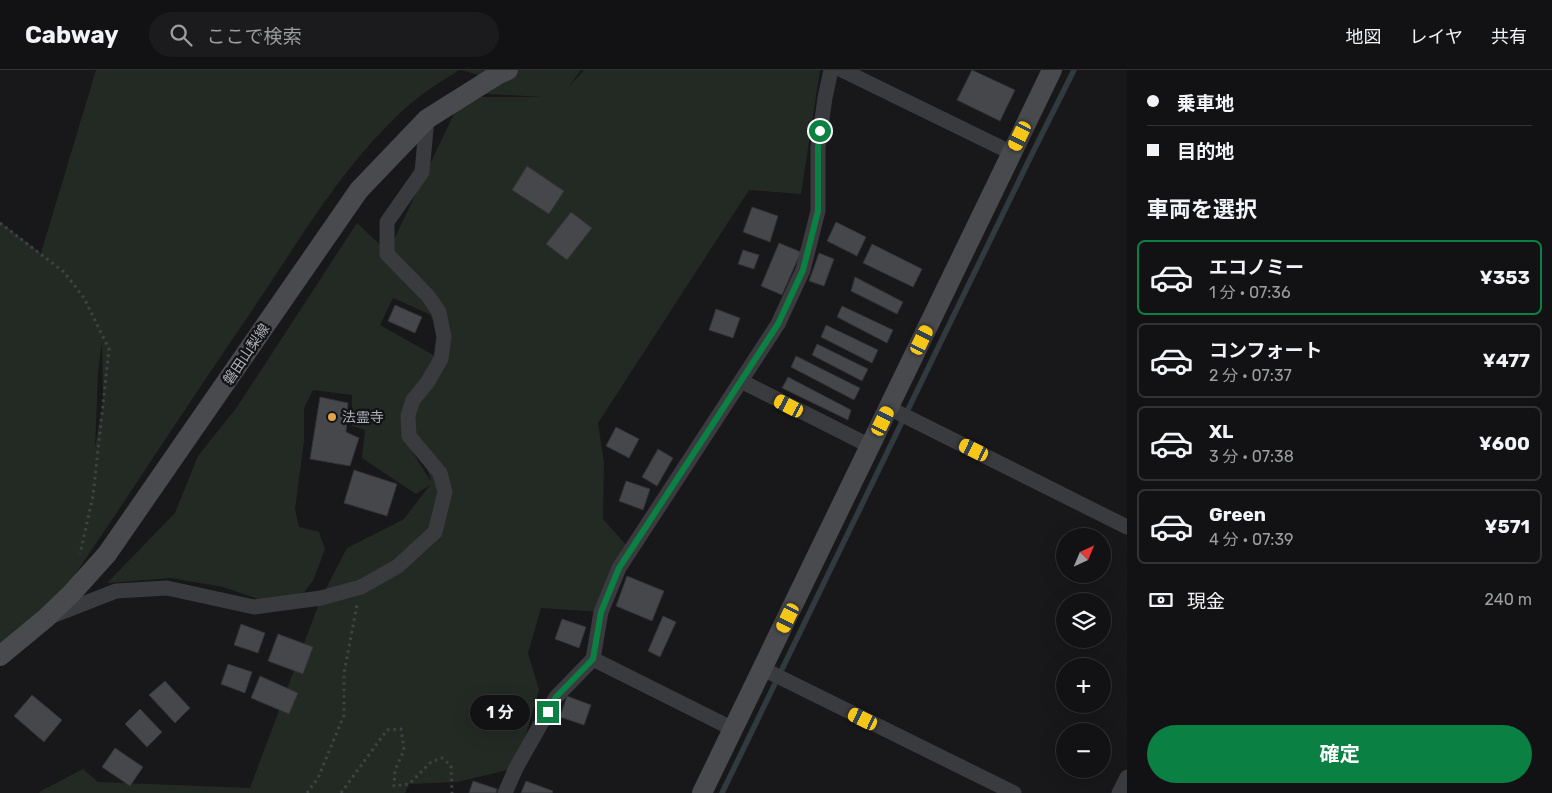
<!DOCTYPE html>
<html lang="ja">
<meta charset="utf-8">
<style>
:root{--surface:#121214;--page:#1b1b1d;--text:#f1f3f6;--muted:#9c9ea0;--line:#313234;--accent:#0b8043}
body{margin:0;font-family:Rubik,"Noto Sans JP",sans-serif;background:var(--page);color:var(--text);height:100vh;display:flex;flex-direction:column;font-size:19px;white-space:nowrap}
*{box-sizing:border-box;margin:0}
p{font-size:16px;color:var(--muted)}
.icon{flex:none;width:28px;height:28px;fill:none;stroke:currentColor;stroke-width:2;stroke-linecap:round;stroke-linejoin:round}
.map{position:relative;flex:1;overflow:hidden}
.sheet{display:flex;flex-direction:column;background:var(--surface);width:425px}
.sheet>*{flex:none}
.guide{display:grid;align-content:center;height:110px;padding:0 20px;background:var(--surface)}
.needle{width:32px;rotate:44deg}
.buttons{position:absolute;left:1056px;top:458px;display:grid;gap:10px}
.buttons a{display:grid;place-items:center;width:55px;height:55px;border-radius:50%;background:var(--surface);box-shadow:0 5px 20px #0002,0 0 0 1px var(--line);font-size:25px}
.end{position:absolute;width:22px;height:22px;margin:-11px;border:6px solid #0b8043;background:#fff;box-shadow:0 0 0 2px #fff}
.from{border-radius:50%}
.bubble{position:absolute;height:35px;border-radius:18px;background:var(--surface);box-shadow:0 5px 20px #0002,0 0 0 1px var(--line);font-size:16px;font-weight:700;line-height:35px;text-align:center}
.car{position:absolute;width:15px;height:30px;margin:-15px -8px;border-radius:6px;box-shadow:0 0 4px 1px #0007;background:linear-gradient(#f5c518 24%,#345 0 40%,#f5c518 0 76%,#345 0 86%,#f5c518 0)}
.guide b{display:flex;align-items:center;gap:18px;height:48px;font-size:19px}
.guide b+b{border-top:1px solid var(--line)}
.guide i{width:12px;height:12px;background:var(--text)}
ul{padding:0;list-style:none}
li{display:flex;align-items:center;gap:15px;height:75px;margin:0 10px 8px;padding:0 10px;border:2px solid var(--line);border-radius:8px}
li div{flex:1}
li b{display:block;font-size:19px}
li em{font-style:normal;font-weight:700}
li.selected{border-color:var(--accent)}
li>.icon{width:45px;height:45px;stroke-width:1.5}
h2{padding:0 20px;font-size:22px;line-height:60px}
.pay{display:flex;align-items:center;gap:12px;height:55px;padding:0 20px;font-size:19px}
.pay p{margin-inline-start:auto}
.primary-button{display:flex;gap:10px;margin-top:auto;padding:10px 20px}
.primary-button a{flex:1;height:58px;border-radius:30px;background:var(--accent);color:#fff;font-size:20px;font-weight:700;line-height:58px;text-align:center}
header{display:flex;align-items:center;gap:30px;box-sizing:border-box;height:70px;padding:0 25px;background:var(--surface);border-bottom:1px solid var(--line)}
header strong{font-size:24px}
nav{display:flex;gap:28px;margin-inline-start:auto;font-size:18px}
.search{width:350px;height:45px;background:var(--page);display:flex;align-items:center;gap:12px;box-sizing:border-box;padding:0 18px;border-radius:28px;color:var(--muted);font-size:19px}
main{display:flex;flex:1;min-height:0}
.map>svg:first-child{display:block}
.green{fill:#232a23;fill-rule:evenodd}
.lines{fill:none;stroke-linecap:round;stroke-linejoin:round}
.stream{stroke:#313a3f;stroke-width:5.5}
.building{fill:#45474a;stroke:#323336}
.path{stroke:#404246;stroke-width:3;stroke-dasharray:2.5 4;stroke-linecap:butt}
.street{stroke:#3a3b3f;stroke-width:15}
.secondary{stroke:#484a4e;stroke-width:20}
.route{stroke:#0b8043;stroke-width:6}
.poi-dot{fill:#e0a34b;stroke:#131315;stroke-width:2}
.labels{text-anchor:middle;stroke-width:4.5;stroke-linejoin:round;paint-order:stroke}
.street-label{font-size:14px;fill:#acb1b8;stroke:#131315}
.poi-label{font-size:14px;fill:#acb1b8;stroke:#131315;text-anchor:start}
</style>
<header>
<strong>Cabway</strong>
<div class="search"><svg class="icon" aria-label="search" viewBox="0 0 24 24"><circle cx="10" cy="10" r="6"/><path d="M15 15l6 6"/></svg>ここで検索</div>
<nav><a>地図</a><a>レイヤ</a><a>共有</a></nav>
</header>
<main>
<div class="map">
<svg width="1127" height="723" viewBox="0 0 1127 723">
<rect width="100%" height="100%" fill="#18181a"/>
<path class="green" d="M96,0H459C442,11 424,22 409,35C345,91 301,168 253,239C193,326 136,415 76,503L74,512L0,582V152L41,183ZM102,271L103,331L95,378L98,303Z
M462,0H581L568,18L584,0H820L801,124L749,120L598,353L604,392L603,449L627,476L601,542L541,538L528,583L539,620L516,698L457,712L409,714L405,723H39L41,721L83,699L98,712L250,718L321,528L347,478L404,449L430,415L416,424L362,388L365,360L352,356V325L313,320L304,338V371L295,439L299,457L319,462L325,479L313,511L297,531L258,529L223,517L171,508L107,513L175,443L198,386L237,337L357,153L388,182L462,27H544L469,23L490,9ZM393,228L429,244L444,267L435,286L380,255ZM409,347L431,410H430L407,373Z"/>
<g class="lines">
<path class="stream" d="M722,723L1031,86L1074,0"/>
</g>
<path class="building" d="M972,0L1015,20L1000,51L957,30Z
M527,96L564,121L549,144L512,120Z
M752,137L778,146L770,172L743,162Z
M571,142L592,158L567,190L546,174Z
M836,152L866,167L857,186L827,171Z
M779,173L801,182L782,225L761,216Z
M872,174L922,199L913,217L863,193Z
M743,180L759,185L754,199L738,194Z
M819,183L834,189L824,216L809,211Z
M855,207L903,232L897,244L851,221Z
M395,235L422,247L415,263L388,251Z
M842,236L893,260L887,273L837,247Z
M716,239L740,248L733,268L709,260Z
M826,255L878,280L872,293L821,267Z
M817,274L868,299L862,311L812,285Z
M796,286L860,318L854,330L791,297Z
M788,307L851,340L848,350L782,318Z
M320,327L348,333L346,362L359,368L350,396L310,389Z
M616,357L639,369L629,388L606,376Z
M658,379L673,388L657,416L642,407Z
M354,400L397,414L387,446L344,433Z
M626,411L650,419L643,440L619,431Z
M627,506L664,521L652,551L616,536Z
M663,546L676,552L660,587L648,581Z
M562,549L586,557L579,578L555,569Z
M241,554L265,563L258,583L234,575Z
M278,564L313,577L303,604L268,591Z
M228,594L252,602L245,623L221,614Z
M260,606L298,623L289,644L251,628Z
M165,611L190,638L175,653L149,625Z
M32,625L62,650L44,672L14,646Z
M567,626L591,635L584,655L560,647Z
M140,639L162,662L147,677L125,654Z
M115,678L143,697L130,716L102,697Z
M473,711L497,719L496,723H469Z
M526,711L553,721L552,723H521Z"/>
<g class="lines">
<path class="path" d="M0,153L64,202L84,228L109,279L93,426L80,484
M307,723L318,708L344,645V603L357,535
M341,723L387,660L401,659L404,680L395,700L394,716L409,714L431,692L442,688L451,696L452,723"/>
<path class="street" d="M842,0L1012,83
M741,311L870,376
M889,338L1127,457
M52,546L116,521L167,518L254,537L321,528L361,517L398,496L435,462L445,422L440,403L409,366L408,345L413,330L427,313L441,289L444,267L439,242L428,226L387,184V152L422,102L427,49
M593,589L733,659
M763,599L1014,723
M505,723L516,698L556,627L593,589L601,542L619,498L778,254L803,200L818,141V77L825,28L831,0
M1119,723L1127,707"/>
<path class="secondary" d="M0,586L46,548L71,524L107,484L359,120L427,49L497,5L508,0
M702,723L1052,0"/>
</g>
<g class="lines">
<path class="route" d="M548,642L556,627L593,589L601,542L619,498L778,254L803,200L818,141V77L820,61"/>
</g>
<circle class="poi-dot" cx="332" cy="347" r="5"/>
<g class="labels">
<g class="street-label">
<text transform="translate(246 284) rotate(-56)" y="5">磐田山梨線</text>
</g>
<g class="poi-label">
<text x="342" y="352">法霊寺</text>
</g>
</g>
</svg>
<div class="buttons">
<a><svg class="needle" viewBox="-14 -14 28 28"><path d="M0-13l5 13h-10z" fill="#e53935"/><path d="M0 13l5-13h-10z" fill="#9c9ea0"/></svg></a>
<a><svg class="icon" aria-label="layers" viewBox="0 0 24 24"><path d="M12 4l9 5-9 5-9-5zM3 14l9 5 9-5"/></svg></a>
<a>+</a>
<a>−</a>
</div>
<i class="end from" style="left:820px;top:61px"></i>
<i class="end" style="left:548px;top:642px"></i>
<div class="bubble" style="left:470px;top:625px;width:60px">1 分</div>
<i class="car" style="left:1020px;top:66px;rotate:206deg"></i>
<i class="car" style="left:922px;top:270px;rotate:26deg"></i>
<i class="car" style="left:789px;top:336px;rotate:297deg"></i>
<i class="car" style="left:883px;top:351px;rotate:26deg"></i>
<i class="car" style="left:974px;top:380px;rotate:296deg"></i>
<i class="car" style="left:788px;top:548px;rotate:206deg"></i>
<i class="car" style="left:863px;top:649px;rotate:296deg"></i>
</div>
<section class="sheet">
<div class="guide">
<b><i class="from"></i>乗車地</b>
<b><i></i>目的地</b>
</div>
<h2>車両を選択</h2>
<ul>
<li class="selected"><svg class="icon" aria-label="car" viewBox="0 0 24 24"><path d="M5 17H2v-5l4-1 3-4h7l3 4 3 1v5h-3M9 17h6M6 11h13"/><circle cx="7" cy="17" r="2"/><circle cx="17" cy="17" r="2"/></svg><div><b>エコノミー</b><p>1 分 · 07:36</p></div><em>¥353</em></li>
<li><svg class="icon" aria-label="car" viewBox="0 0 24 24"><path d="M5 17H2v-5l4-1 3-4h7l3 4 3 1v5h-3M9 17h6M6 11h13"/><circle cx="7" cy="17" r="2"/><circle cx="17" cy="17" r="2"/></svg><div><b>コンフォート</b><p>2 分 · 07:37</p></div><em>¥477</em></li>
<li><svg class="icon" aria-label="car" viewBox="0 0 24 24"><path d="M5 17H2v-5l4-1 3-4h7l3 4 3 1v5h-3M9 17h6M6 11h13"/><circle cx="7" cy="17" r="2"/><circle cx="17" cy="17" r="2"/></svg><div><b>XL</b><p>3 分 · 07:38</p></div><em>¥600</em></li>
<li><svg class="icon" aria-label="car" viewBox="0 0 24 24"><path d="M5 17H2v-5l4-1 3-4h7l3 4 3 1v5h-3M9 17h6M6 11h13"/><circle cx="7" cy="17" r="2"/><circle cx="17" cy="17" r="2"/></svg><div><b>Green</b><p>4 分 · 07:39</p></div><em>¥571</em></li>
</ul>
<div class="pay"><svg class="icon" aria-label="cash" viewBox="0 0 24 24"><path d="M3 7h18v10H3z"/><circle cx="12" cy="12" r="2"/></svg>現金<p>240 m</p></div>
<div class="primary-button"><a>確定</a></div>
</section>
</main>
